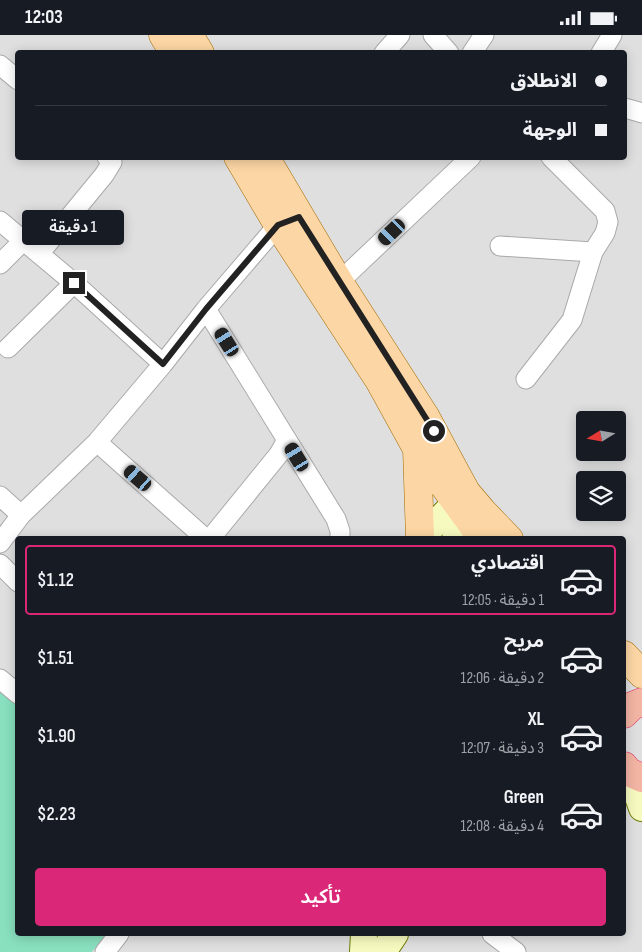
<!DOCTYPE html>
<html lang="ar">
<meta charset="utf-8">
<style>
:root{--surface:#171b24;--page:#20242c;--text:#f1f3f6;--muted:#9ea1a6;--line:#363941;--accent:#db2777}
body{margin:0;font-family:"Sofia Sans Condensed","Noto Sans Arabic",sans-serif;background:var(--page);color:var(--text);direction:rtl;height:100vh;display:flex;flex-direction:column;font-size:19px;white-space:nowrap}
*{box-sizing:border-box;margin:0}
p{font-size:16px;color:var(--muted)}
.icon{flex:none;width:28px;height:28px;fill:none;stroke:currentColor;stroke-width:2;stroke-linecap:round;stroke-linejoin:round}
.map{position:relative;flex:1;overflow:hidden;direction:ltr}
.side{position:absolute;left:15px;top:501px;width:611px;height:400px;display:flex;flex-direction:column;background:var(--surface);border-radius:5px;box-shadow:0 2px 12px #0003;direction:rtl}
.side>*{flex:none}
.guide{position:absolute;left:15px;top:15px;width:612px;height:110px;border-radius:5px;box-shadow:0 2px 12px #0003;direction:rtl;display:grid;align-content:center;height:110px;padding:0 20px;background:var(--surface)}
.needle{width:32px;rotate:259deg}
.controls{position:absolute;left:576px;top:376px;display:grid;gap:10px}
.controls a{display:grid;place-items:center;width:50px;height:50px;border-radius:5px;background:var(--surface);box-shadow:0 2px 12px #0003;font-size:25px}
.end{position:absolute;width:22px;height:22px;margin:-11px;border:6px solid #222;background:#fff;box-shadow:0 0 0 2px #fff}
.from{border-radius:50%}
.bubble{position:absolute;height:35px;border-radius:5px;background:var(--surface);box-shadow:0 2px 12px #0003;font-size:16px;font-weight:600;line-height:35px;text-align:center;direction:rtl}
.car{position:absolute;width:15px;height:30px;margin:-15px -8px;border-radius:6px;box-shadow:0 0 4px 1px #0007;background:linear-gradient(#222 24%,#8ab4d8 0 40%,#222 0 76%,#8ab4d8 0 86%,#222 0)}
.guide b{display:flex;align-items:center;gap:18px;height:48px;font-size:19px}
.guide b+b{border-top:1px solid var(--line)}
.guide i{width:12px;height:12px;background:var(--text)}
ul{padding:9px 0 0;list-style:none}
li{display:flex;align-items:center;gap:15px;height:70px;margin:0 10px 8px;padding:0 10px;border:2px solid transparent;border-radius:5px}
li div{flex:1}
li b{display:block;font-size:19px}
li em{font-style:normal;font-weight:600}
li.on{border-color:var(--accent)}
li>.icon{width:45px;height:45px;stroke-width:1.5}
.action{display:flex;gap:10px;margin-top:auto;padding:10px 20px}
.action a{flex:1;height:58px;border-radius:5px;background:var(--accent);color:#fff;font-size:20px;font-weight:600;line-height:58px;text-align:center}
.status{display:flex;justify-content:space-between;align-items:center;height:35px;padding:0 25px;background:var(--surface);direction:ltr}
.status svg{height:14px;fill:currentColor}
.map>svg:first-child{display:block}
.residential{fill:#e0dfdf;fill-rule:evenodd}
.pitch{fill:#88e0be}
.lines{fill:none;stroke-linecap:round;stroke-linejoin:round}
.minor-casing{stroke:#a9a9a9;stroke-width:21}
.secondary-casing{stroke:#707d05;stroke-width:28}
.primary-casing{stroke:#a06b00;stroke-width:29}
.trunk-casing{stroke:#dc2a67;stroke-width:29}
.minor{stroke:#fff;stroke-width:19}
.secondary{stroke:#f7fabf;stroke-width:26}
.primary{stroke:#fcd6a4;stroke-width:28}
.trunk{stroke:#f2b4a3;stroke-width:28}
.route{stroke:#222;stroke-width:6}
</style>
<div class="status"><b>12:03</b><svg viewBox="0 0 49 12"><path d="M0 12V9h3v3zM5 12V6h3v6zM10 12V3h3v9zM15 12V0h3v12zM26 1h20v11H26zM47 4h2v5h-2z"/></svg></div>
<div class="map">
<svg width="642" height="917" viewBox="0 0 642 917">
<rect width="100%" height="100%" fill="#f2efe9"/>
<path class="residential" d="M0,0H642V917H0ZM18,18H625V122H18ZM585,385H618V418H585ZM585,445H618V478H585ZM18,504H624V899H18Z"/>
<path class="pitch" d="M0,643L17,657L18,899H106L92,917H0Z"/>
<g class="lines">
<g class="minor-casing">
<path id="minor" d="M433,0L449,18
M384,18L400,0
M472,18L484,0
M601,18L612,0
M0,30L18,45
M625,73L642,78
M0,186L74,248L163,329
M500,211L593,217
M39,219L104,140L112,127L107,122
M0,229L23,206
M339,247L471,122
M206,274L287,405L279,419L210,504
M8,313L74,248
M526,344L572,285L593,217L605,198L608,187L605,176L551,122
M287,405L336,484L340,496V504
M97,407L206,504
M0,461L21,480
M0,508L21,480L97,407L163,329L206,274L278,190L288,186
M0,529L18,547
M0,644L18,659
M492,899L516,917
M105,917L119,899"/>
</g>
<g class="secondary-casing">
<path id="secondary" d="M420,504L466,457
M455,504L483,477
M629,737L642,773
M363,917L364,899
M383,917L395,899"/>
</g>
<g class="primary-casing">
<path id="primary" d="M163,0L174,18
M189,0L200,18
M238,122L278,190L379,345L417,414L472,489L481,504
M265,122L339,247L425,381L466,457L483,477L509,504
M417,414L420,503
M624,620L642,639"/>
</g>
<g class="trunk-casing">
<path id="trunk" d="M624,679L632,671L642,667
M624,731L629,737L642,743"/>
</g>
<use href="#minor" class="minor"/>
<use href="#secondary" class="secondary"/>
<use href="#primary" class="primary"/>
<use href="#trunk" class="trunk"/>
</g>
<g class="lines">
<path class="route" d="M74,248L163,329L206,274L278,190L299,182L434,396"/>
</g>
</svg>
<div class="controls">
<a><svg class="needle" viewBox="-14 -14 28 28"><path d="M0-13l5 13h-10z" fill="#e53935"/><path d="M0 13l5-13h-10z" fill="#9ea1a6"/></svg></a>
<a><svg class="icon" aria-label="layers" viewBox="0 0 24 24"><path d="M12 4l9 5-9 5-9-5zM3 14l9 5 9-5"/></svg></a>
</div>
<i class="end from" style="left:434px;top:396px"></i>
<i class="end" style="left:74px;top:248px"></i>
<div class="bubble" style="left:22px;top:175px;width:102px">1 دقيقة</div>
<i class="car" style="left:392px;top:197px;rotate:226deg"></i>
<i class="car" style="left:227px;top:307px;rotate:328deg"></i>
<i class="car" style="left:297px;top:422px;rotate:329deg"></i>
<i class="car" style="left:138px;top:443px;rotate:311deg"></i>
<div class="guide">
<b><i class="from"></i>الانطلاق</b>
<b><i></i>الوجهة</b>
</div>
<section class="side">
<ul>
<li class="on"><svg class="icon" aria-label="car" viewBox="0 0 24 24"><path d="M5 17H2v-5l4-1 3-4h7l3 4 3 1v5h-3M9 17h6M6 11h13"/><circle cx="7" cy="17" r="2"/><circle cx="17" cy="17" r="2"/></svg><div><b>اقتصادي</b><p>1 دقيقة · 12:05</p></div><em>$1.12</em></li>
<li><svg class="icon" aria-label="car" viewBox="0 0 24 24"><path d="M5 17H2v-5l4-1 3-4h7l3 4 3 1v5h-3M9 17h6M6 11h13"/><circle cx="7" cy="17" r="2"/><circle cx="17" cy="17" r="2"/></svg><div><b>مريح</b><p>2 دقيقة · 12:06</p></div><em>$1.51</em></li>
<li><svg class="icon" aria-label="car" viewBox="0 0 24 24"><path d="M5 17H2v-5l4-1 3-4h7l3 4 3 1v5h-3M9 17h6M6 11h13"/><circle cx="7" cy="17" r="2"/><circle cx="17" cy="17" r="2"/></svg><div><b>XL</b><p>3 دقيقة · 12:07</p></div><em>$1.90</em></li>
<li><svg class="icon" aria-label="car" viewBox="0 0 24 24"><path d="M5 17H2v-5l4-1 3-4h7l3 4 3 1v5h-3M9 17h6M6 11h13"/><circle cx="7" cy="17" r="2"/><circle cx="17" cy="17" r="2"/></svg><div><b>Green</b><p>4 دقيقة · 12:08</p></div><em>$2.23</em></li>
</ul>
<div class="action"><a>تأكيد</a></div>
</section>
</div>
